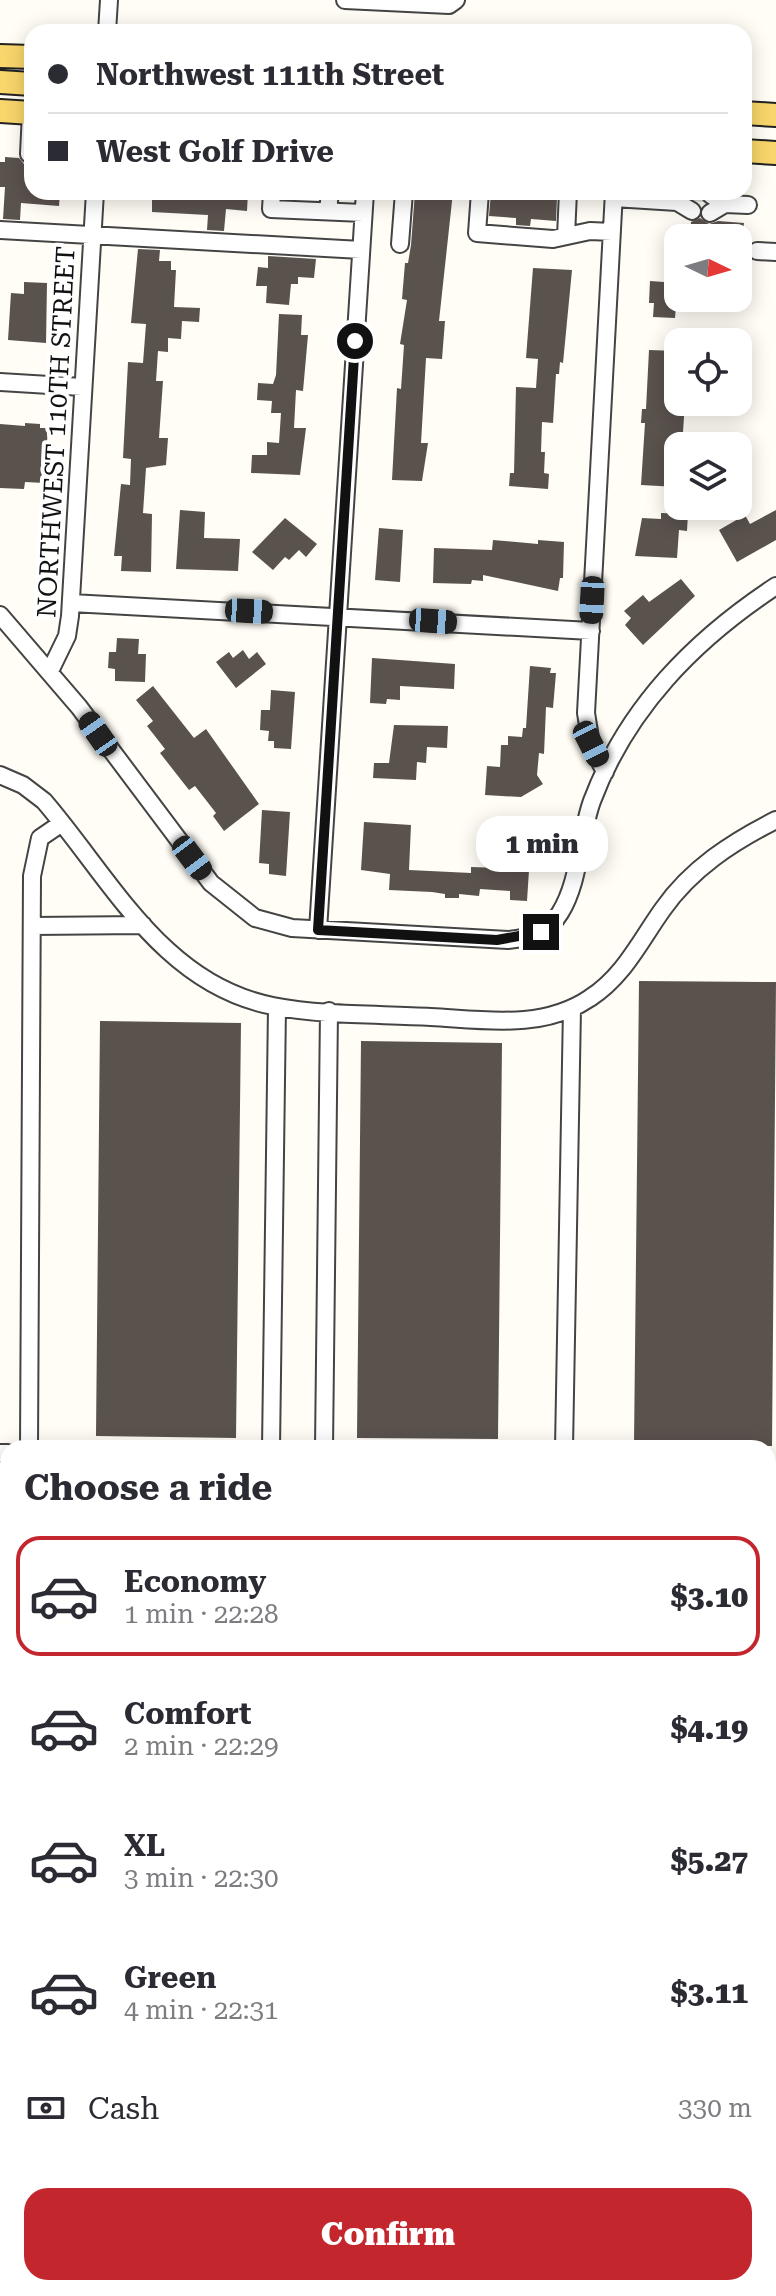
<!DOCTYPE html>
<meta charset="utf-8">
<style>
:root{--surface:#fff;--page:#f2f2f3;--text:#2b2b33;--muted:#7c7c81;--line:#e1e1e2;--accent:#c4262e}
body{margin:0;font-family:"Roboto Serif",serif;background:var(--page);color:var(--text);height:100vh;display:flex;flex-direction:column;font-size:30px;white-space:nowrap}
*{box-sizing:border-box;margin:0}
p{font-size:26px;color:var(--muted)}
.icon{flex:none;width:44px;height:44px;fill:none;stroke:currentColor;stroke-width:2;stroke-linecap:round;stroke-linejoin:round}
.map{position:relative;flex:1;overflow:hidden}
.drawer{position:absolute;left:0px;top:1440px;width:776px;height:856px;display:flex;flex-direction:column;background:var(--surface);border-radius:24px 24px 0 0;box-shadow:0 4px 20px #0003}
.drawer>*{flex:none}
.banner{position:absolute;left:24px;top:24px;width:728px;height:176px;border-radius:24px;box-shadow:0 4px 20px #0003;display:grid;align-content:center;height:176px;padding:0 24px;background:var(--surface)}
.needle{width:52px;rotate:95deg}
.tools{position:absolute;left:664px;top:224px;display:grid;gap:16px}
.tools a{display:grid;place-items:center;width:88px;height:88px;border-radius:16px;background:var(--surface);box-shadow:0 4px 20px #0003;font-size:40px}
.end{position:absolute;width:36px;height:36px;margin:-18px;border:10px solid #111;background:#fff;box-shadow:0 0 0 4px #fff}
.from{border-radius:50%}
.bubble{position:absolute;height:56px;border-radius:24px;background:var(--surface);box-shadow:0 4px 20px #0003;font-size:26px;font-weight:800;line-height:56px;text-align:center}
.car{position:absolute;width:24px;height:48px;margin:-24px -12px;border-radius:10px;box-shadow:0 0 6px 2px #0007;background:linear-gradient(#222 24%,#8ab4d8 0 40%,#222 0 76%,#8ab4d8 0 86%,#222 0)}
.banner b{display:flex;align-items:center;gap:28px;height:76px;font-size:30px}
.banner b+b{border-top:2px solid var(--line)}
.banner i{width:20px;height:20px;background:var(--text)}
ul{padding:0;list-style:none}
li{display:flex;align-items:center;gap:24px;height:120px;margin:0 16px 12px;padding:0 8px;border:4px solid transparent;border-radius:24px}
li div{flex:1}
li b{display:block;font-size:30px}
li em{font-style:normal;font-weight:800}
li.selected{border-color:var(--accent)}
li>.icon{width:72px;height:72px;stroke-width:1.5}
h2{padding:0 24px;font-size:36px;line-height:96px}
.pay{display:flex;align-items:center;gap:20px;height:88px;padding:0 24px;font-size:30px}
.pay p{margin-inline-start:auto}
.primary-button{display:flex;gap:16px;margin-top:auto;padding:16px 24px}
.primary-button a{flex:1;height:92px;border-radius:24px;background:var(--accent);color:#fff;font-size:32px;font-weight:800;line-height:92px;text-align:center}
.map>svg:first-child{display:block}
.water{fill:#b9e0f7;stroke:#3f96cf;stroke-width:2}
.building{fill:#5a524d}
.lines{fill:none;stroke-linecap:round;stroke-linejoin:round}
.minor-tunnel{stroke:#dbdad3;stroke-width:16;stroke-dasharray:16 8;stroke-linecap:butt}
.minor-casing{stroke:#444;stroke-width:20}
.major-casing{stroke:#222;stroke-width:26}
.minor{stroke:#fff;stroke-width:16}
.major{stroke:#f9d66b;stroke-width:22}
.route{stroke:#111;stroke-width:10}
.labels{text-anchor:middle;stroke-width:8;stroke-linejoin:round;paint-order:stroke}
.street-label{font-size:26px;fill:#111;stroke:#fff}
</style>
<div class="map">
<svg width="776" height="2296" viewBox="0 0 776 2296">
<rect width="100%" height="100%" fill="#fffdf5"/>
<path class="water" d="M768,1549L776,1551V1644L768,1641Z"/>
<path class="building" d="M5,157L19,158L24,164H32V192H60L59,206L21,203L20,220L3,219L5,187H0V162H5Z
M152,192H248L247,211L226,209L224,231L207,230L208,215L152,212Z
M415,192H453L439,321H445L442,359L426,358L421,443H428L422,481L392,480L397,388L401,389L404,345L400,344L407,300L402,299L405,263H408L411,245Z
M491,193L557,198L556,221L531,219L530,226L516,225V218L489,216Z
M700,218L709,224L718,221L744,223L742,238H690L691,222Z
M138,249L160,250L159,261H171V270H176L174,307L200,308L199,322L182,321L181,339L168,338V352L158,351L156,381H163L159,438H168L166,465L146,468L143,513L152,514L151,572L121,571L122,556H114L121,484L130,485L131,459L123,458L128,362L143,363L146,324L131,323Z
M268,256L316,259L314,278L298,277V284H291L289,305L266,303L267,286H256L258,267L268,268Z
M533,268L572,270L563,363L560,362L559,374H556L553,423L542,422L541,452H545L544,473L549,474L548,489L509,486L510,473H514L516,387L536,388L538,359L526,358Z
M650,281L678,283L675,318L653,317L654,303H649Z
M24,282L47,283L46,343L8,340L11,293L24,294Z
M279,314L302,315L301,335H308L303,391L296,390L294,428H306L300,475L251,473L252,455H267V442L279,443L281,413H271L272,401L257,400L258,383L273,384L276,375Z
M649,350L678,351V402H685L683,432H678V487L641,485L645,423H641L642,409H646Z
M25,423L40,424V428H48L44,483L25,482L24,489L0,488V424L25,426Z
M180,510L205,512L204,538L240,539L238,571L176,569Z
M776,510V540L737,562L719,530L745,515L750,524Z
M661,513L688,514L687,531L679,530L677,558L635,556L642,518L661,519Z
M285,518L317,544L306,557L299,550L289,560L285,557L273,570L252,552Z
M379,528L403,530L400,582L375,580Z
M493,540L538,544V540L564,542L563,578H560L558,591L483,575V581L472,580L471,584L433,583L434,548L492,550Z
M681,579L695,596L643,645L625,625L631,618L624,611L643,595L649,602Z
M117,638L139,639L138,654H146L145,682L115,681V669L108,668L109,652H116Z
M243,650L249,659L257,652L266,664L236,688L216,662L229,652L233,658Z
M372,658L455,664L454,689L400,686V700L387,699L386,704L370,703Z
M530,666L551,668L550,673H556L553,708L546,707L544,754L539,753L537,775L543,784L521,797L485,795L487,766L500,767L501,745H508V736L522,737L523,728H526Z
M153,686L194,738L206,729L259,804L224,831L213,816L216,813L195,786L189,790L160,753L165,749L147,726L153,721L136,700Z
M271,690L295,692L291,749L274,748V741H268L269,731L260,730L261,710H270Z
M394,725L448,726L447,748L427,747L426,763L417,762L416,780L373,778L374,763H389Z
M262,810L290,812L286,876L269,874V864L259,863Z
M364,822L411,825L409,870L471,873V867L501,868V862L529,870L527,901L510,900V891L480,889L479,896L459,894V898H445V894L432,892L389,890L390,874L361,870Z
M639,981L776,982L772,1446L634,1445Z
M100,1021L241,1023L236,1438L96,1436Z
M361,1041L502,1043L498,1439L357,1438Z"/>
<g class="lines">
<path class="minor-tunnel" d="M694,193L711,195"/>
<g class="minor-casing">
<path id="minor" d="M345,0L449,5L456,0
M107,32L109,0
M29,154L31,113
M272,192L271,209L363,213
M480,192L477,233L553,239L590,231L612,232
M614,198L677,202L692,211
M725,204L748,205
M328,211L330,192
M710,213L725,204L711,195
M0,230L361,250
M566,236L568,192
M400,244L404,192
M757,251L776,252
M0,382L82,387
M71,603L591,631
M0,615L79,707L211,883L255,918L292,928L508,940C529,938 548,933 560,913C580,881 579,837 592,801C627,708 694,640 776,586
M50,671L67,636L70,616L95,192
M605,772L591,744L586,713L614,192
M0,775L23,785L44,801C111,879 163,985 273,1006C324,1016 379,1014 431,1017C485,1020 543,1030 590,998C624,976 640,941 663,909C691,869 732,842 776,820
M32,926L143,925
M318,930L365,192
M29,1448L32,876L40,838L62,823
M271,1448L277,1007
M324,1448L329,1011
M564,1448L572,1008
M0,1453H8
M0,1489L8,1485
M768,1504L776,1507
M0,1583L8,1579
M768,1700L776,1704
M0,1818L8,1682
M0,1903L8,1902
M768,1932L776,1931
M0,1959L8,2010
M0,2058L8,2057
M233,2296V2288"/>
</g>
<g class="major-casing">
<path id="major" d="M0,56L32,57
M0,82L32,84
M0,111L32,113
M744,113L776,115
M744,151L776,153
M0,2152L8,2151
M768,2163H776
M0,2186L8,2185
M768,2197H776"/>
</g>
<use href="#minor" class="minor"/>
<use href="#major" class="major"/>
</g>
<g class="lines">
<path class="route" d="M355,341L318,930L497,940L541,932"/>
</g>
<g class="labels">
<g class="street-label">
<text transform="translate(56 432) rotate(-87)" y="9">NORTHWEST 110TH STREET</text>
</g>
</g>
</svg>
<div class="tools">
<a><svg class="needle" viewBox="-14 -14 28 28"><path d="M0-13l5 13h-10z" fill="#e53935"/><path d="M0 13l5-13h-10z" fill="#7c7c81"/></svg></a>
<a><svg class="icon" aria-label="locate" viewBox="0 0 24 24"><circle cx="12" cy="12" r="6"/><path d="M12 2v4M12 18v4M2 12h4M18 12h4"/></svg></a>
<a><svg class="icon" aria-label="layers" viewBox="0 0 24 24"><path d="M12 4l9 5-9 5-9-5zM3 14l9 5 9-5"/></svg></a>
</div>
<i class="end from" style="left:355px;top:341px"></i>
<i class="end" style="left:541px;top:932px"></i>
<div class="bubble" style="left:476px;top:816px;width:132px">1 min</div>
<i class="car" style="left:592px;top:600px;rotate:183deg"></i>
<i class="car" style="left:249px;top:611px;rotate:93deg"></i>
<i class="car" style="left:433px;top:621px;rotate:94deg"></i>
<i class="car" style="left:98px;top:734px;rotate:325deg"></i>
<i class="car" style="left:591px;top:744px;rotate:153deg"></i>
<i class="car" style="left:192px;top:858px;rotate:143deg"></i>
<div class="banner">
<b><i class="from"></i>Northwest 111th Street</b>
<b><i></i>West Golf Drive</b>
</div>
<section class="drawer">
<h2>Choose a ride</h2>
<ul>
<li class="selected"><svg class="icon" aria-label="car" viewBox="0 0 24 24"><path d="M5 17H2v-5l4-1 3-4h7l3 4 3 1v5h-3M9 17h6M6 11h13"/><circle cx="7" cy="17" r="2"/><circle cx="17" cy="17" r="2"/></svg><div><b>Economy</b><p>1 min · 22:28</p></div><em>$3.10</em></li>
<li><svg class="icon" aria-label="car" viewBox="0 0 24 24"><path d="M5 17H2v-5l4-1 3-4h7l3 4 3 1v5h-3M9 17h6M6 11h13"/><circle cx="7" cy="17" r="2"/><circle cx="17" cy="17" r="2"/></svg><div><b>Comfort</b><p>2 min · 22:29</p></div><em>$4.19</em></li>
<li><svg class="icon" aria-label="car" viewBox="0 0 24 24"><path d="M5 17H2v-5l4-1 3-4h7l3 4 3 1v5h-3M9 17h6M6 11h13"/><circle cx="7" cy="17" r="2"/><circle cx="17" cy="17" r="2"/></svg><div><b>XL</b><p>3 min · 22:30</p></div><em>$5.27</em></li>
<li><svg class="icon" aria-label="car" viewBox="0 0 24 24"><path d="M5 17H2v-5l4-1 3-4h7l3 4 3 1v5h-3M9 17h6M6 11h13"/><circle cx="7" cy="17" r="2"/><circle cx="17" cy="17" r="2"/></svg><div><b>Green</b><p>4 min · 22:31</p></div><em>$3.11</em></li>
</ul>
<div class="pay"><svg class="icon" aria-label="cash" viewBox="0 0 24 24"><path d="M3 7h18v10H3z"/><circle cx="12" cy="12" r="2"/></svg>Cash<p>330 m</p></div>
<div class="primary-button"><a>Confirm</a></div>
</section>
</div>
